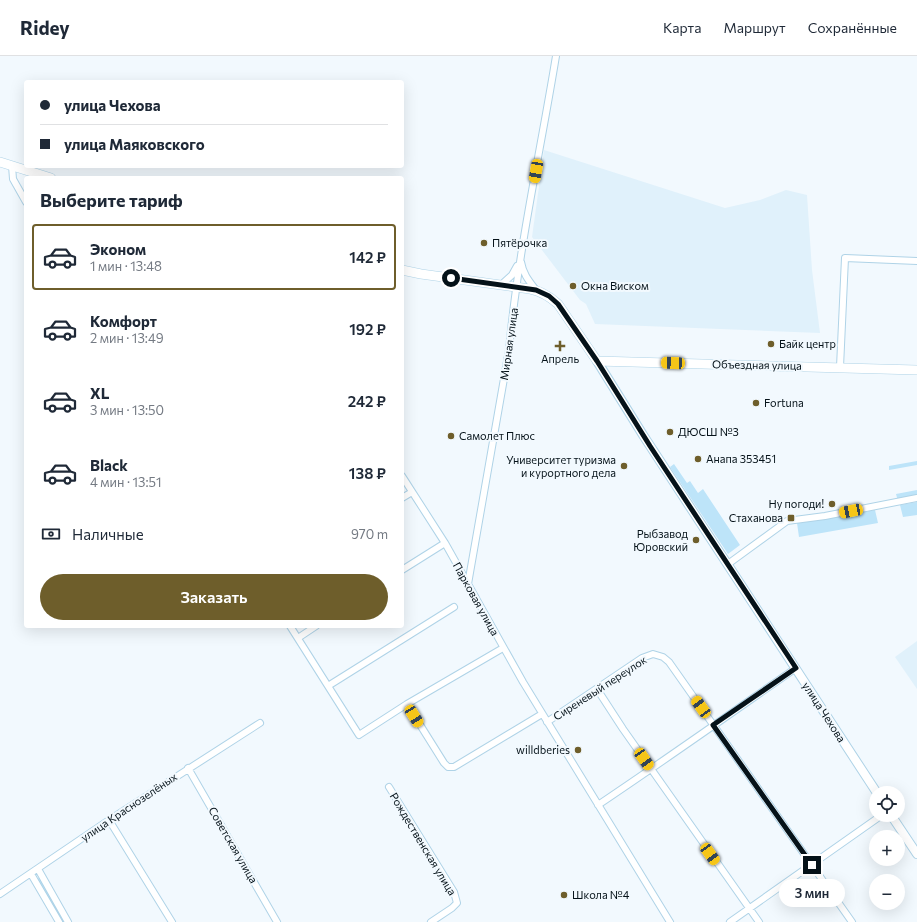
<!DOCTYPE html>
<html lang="ru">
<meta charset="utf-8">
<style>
:root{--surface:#fff;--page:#f2f2f3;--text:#1f2937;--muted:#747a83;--line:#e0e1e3;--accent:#6e5e2b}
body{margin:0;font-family:Commissioner,sans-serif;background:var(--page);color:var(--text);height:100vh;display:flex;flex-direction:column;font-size:15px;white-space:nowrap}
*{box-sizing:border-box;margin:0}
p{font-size:13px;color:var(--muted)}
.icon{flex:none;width:22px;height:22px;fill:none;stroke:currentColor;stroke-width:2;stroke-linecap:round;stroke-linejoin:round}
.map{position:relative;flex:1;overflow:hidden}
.drawer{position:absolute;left:24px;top:120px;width:380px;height:452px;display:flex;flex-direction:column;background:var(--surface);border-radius:4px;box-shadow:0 4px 16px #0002}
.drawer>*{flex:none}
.hud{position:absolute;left:24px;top:24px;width:380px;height:88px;border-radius:4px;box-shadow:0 4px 16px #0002;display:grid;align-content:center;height:88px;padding:0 16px;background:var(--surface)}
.tools{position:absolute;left:869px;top:730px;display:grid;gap:8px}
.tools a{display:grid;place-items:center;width:36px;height:36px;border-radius:50%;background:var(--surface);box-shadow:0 4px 16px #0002;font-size:20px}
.end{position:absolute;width:18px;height:18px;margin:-9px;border:5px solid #051219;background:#fff;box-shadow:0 0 0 2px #fff}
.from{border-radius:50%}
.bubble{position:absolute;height:28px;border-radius:14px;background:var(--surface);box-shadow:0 4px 16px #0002;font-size:13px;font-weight:600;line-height:28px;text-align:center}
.car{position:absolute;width:12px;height:24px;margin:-12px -6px;border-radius:5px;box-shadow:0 0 3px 1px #0007;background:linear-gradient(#f5c518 24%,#345 0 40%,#f5c518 0 76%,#345 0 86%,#f5c518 0)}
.hud b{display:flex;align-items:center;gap:14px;height:38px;font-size:15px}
.hud b+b{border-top:1px solid var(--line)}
.hud i{width:10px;height:10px;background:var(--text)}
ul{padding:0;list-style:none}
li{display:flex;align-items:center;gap:12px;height:66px;margin:0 8px 6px;padding:0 8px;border:2px solid transparent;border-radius:4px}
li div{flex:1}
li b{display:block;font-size:15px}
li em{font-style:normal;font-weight:600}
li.active{border-color:var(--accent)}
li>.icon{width:36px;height:36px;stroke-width:1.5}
h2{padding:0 16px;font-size:18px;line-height:48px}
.pay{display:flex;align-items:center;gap:10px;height:44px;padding:0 16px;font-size:15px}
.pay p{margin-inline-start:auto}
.primary-button{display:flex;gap:8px;margin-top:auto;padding:8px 16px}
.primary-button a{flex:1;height:46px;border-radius:24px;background:var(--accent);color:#fff;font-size:16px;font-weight:600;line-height:46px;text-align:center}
header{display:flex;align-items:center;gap:24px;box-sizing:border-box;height:56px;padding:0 20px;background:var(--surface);border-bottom:1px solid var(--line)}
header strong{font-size:19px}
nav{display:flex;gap:22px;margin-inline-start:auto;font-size:14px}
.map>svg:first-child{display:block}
.built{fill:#e0f1fb}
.green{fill:#bde4f9}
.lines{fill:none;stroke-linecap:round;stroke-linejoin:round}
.minor-casing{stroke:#afd3e7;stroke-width:8}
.tertiary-casing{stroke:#afd3e7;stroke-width:10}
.secondary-casing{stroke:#afd3e7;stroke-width:10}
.minor{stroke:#fff;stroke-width:6}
.tertiary{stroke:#fff;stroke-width:8}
.secondary{stroke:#fff;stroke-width:9}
.route{stroke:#051219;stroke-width:5}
.poi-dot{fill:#6e5e2b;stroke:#f2f9fe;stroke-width:1.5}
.labels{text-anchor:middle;stroke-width:4;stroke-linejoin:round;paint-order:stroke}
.poi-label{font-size:11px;fill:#051219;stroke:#f2f9fe;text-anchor:start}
.street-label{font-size:11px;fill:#051219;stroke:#f2f9fe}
</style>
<header>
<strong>Ridey</strong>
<nav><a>Карта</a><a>Маршрут</a><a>Сохранённые</a></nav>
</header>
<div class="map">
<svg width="917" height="866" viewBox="0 0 917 866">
<rect width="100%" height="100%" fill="#f2f9fe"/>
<path class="built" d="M544,94L725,152L760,144L786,134L807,139L812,214L820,277L595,268L586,248L580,244L532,181Z
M917,585V633L895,601Z"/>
<path class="green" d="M917,405V409L889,414V410Z
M674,408L687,427L690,425L698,437L703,433L740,489L728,498L670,411Z
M917,434V441L898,445L896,438Z
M917,446V459L903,461L900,449Z
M875,454L878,467L799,481L797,467Z
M41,821L67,866H61L37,823Z"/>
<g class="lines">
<g class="minor-casing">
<path id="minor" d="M12,110L13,123L26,146
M521,206C523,218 529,225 536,234
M501,229L512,219L517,210
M840,311L845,202L917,205
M402,420L445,487L523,626L670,866
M402,442L412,436
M728,508L787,465L825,460L917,442
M402,514L445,487
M468,528L509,294C518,195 540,98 556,0
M290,570L359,679L407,648L503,592
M298,582L316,570
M328,630L454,551
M597,633L623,673L759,866
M407,648L444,707L448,711H454L542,658
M547,666L642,602L653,598L663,601L669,606L852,866
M188,712L277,866
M389,731L454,836L457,847L452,852L431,866
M598,749C665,704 730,658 796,612
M109,764L172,866
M38,813L68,866
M31,818L59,866
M0,838L109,764L260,667
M730,866L882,759"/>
</g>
<g class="tertiary-casing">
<path id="tertiary" d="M597,305L643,379L877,737
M891,759L917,798"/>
</g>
<g class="secondary-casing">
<path id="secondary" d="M0,106L51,122
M402,214L421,218L530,233C541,235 549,240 558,248L597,305L917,314"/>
</g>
<use href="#minor" class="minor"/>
<use href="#tertiary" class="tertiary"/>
<use href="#secondary" class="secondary"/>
</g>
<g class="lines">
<path class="route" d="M451,222L536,234L549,240L558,248L597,305L650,390L796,612L713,669L812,809"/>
</g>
<g class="poi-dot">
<circle cx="484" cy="187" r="4"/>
<circle cx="573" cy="230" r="4"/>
<circle cx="771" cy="288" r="4"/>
<path d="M558 284h4v4h4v4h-4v4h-4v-4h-4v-4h4z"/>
<circle cx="756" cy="347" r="4"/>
<circle cx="670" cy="376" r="4"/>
<circle cx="451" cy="380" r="4"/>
<circle cx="698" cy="403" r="4"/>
<circle cx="624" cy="410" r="4"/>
<circle cx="832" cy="448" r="4"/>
<rect x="787" y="458" width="8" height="8" rx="2"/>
<circle cx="696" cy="484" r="4"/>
<circle cx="578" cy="694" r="4"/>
<circle cx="564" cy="839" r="4"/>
</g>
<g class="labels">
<g class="poi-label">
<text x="492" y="191">Пятёрочка</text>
<text x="581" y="234">Окна Виском</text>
<text x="779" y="292">Байк центр</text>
<text x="560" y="307" text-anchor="middle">Апрель</text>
<text x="764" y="351">Fortuna</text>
<text x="678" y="380">ДЮСШ №3</text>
<text x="459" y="384">Самолет Плюс</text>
<text x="706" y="407">Анапа 353451</text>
<text x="616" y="408" text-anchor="end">Университет туризма<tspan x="616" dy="13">и курортного дела</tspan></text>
<text x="824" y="452" text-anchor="end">Ну погоди!</text>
<text x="783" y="466" text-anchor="end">Стаханова</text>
<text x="688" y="482" text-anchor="end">Рыбзавод<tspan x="688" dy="13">Юровский</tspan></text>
<text x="570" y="698" text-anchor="end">willdberies</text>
<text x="572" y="843">Школа №4</text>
</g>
<g class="street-label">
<text transform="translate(509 288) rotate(-82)" y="4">Мирная улица</text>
<text transform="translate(757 309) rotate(1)" y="4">Объездная улица</text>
<text transform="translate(476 543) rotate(61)" y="4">Парковая улица</text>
<text transform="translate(600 632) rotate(-33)" y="4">Сиреневый переулок</text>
<text transform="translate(824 656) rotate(57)" y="4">улица Чехова</text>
<text transform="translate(129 751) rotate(-34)" y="4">улица Краснозелёных</text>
<text transform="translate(423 788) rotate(59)" y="4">Рождественская улица</text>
<text transform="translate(233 789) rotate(60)" y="4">Советская улица</text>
</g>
</g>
</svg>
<div class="tools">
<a><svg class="icon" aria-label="locate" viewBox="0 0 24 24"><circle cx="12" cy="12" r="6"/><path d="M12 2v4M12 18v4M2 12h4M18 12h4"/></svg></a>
<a>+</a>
<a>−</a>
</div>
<i class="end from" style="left:451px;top:222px"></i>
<i class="end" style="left:812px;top:809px"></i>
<div class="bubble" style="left:779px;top:823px;width:66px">3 мин</div>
<i class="car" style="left:536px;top:115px;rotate:190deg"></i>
<i class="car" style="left:673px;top:307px;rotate:272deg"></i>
<i class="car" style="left:851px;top:455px;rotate:259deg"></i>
<i class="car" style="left:701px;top:651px;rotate:324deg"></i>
<i class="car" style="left:414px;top:660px;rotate:148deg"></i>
<i class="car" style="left:644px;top:703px;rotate:145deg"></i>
<i class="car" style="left:710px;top:798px;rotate:144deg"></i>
<div class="hud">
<b><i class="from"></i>улица Чехова</b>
<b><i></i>улица Маяковского</b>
</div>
<section class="drawer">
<h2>Выберите тариф</h2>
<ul>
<li class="active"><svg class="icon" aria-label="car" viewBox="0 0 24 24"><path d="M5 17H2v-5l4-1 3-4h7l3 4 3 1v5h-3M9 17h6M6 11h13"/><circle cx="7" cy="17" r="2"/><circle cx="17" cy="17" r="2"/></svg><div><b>Эконом</b><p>1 мин · 13:48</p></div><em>142 ₽</em></li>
<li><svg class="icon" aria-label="car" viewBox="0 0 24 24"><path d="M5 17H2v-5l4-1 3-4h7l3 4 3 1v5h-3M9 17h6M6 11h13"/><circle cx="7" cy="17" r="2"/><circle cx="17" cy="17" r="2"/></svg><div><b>Комфорт</b><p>2 мин · 13:49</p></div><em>192 ₽</em></li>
<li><svg class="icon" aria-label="car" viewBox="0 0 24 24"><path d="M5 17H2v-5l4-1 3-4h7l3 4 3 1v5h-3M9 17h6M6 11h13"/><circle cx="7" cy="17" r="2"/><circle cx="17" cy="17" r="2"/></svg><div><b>XL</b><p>3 мин · 13:50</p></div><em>242 ₽</em></li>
<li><svg class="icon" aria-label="car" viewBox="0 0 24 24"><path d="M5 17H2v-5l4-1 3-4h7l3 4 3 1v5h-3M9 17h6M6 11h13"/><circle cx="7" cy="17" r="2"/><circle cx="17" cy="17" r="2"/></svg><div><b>Black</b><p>4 мин · 13:51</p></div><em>138 ₽</em></li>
</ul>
<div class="pay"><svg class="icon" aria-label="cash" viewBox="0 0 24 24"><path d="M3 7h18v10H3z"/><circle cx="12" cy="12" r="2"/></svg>Наличные<p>970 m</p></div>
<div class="primary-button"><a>Заказать</a></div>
</section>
</div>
